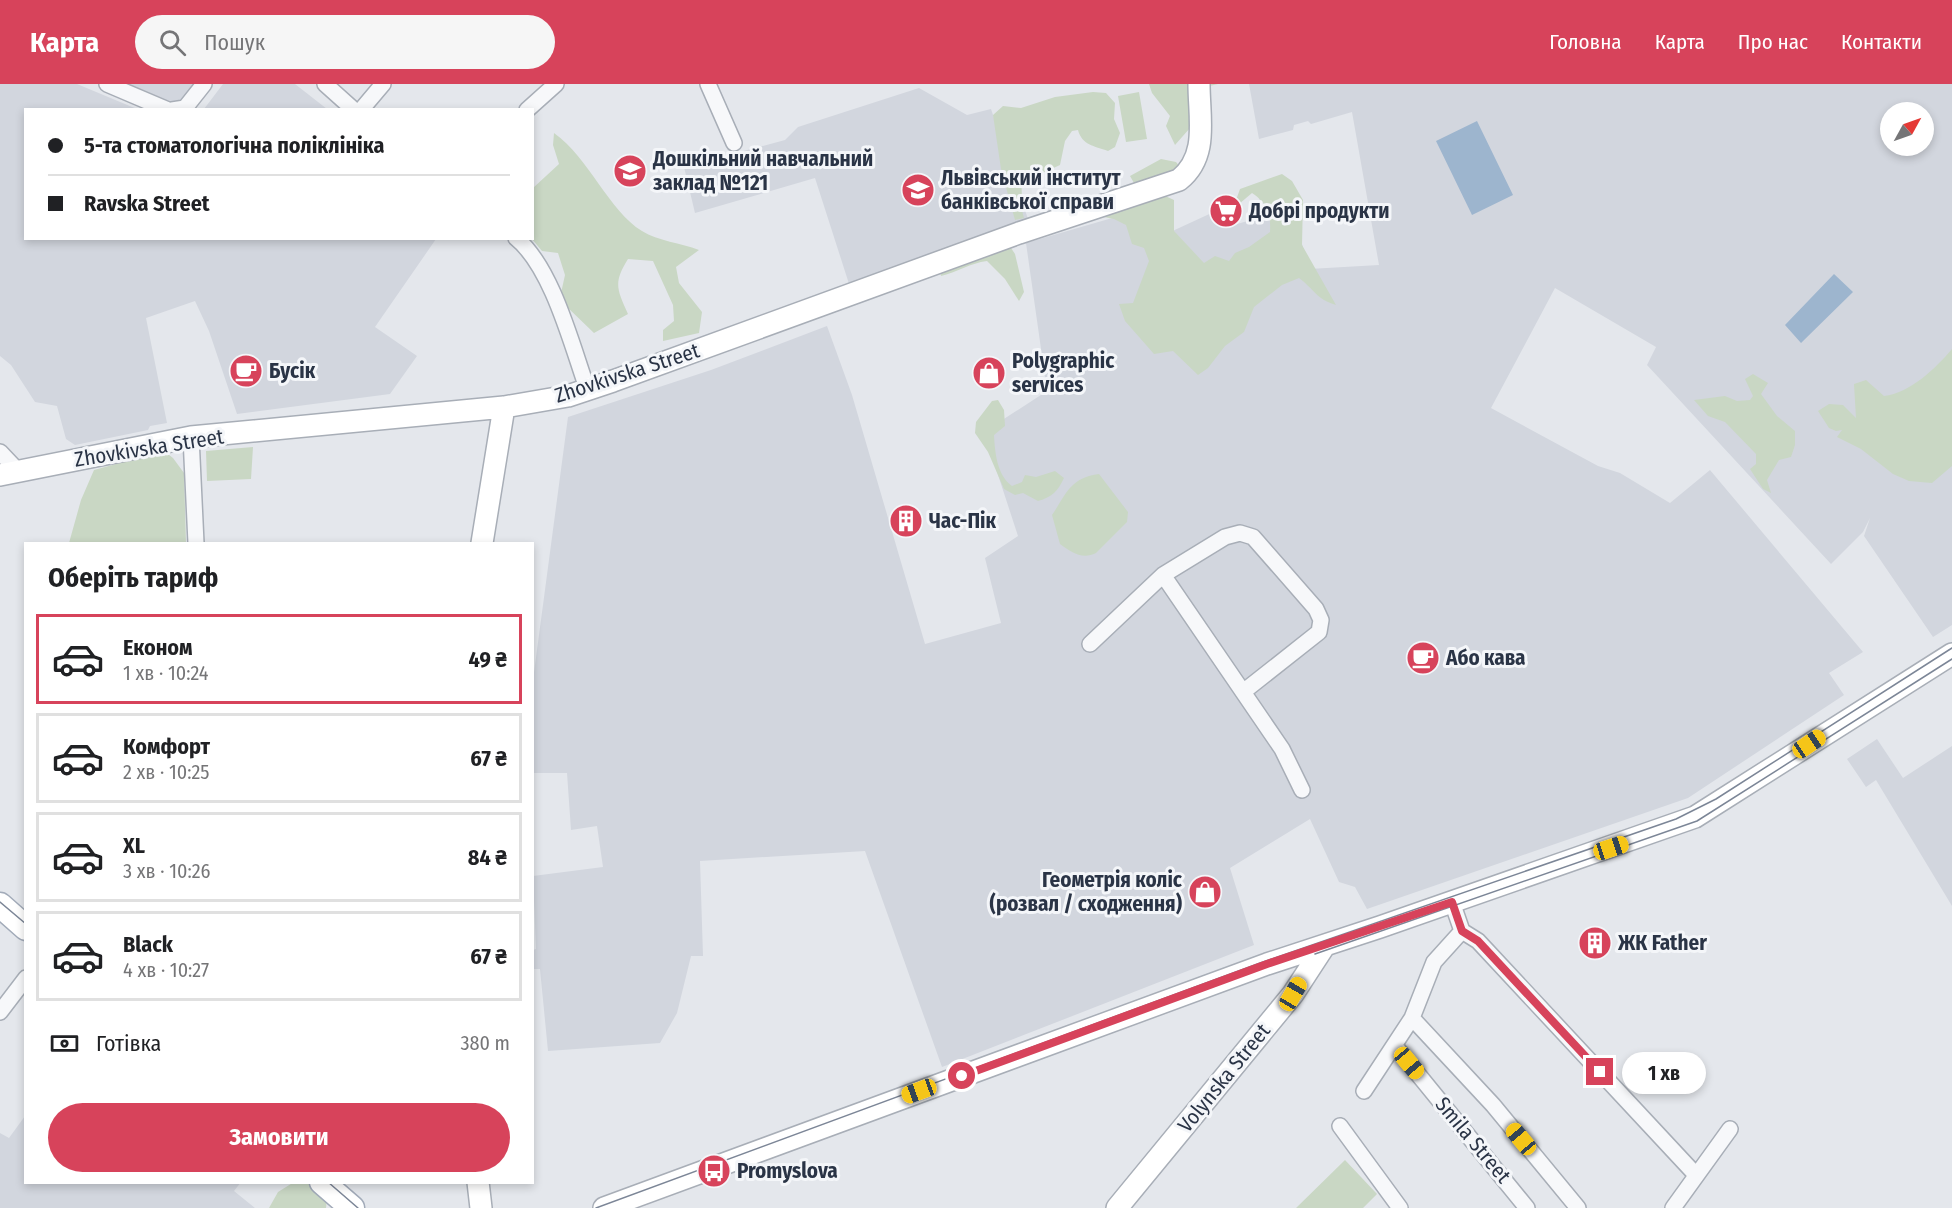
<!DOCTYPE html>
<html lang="uk">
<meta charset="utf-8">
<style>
:root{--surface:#fff;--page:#f6f6f6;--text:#202124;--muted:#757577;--line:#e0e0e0;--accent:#d7435b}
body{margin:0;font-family:"Fira Sans Condensed",sans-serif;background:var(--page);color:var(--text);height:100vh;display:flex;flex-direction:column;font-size:22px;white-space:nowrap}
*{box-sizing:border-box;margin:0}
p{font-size:20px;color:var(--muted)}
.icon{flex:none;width:33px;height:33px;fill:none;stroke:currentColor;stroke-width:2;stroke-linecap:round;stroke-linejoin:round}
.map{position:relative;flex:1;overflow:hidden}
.details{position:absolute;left:24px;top:458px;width:510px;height:642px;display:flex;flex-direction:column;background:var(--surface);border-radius:0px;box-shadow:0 3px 9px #0003}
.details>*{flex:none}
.banner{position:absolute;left:24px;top:24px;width:510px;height:132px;border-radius:0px;box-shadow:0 3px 9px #0003;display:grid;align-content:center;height:132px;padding:0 24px;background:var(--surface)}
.needle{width:39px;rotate:50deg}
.buttons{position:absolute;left:1880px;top:18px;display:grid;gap:12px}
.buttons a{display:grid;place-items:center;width:54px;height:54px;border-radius:50%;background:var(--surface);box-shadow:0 3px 9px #0003;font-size:30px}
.end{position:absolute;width:27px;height:27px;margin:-14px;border:8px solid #d7435b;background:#fff;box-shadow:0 0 0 3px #fff}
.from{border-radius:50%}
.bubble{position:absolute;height:42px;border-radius:21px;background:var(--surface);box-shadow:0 3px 9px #0003;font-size:20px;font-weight:700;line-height:42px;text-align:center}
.car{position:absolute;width:18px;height:36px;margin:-18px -9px;border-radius:8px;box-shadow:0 0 4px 2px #0007;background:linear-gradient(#f5c518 24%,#345 0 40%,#f5c518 0 76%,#345 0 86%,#f5c518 0)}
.banner b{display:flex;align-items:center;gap:21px;height:57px;font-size:22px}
.banner b+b{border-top:2px solid var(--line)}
.banner i{width:15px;height:15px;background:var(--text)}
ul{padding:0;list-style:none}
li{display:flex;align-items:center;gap:18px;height:90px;margin:0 12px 9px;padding:0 12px;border:3px solid var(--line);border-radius:0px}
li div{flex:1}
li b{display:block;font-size:22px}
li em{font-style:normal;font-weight:700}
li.current{border-color:var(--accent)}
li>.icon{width:54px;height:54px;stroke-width:1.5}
h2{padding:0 24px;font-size:27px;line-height:72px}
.pay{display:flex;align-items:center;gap:15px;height:66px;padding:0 24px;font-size:22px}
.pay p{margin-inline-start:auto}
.cta{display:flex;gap:12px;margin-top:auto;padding:12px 24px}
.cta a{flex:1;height:69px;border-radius:36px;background:var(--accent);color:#fff;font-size:24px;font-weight:700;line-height:69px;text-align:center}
header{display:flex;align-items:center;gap:36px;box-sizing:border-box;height:84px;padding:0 30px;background:var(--accent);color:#fff}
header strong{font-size:28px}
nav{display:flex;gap:33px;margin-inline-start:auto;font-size:21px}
.search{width:420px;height:54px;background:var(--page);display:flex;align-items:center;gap:15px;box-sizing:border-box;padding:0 21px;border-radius:33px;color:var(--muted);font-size:22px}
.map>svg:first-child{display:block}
.built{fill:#d2d6de;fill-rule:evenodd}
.green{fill:#c9d7c4}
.water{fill:#9db5ce}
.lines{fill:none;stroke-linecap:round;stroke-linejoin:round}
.street-casing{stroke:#a8aeb7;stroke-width:18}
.secondary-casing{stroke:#a8aeb7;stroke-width:24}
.primary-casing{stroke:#a2abb9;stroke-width:27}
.street{stroke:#f7f8fa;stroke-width:15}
.secondary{stroke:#fff;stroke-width:21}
.primary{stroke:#fff;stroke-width:24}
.tram{stroke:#7c8697;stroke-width:1.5}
.route{stroke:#d7435b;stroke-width:8}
.labels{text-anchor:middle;stroke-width:6;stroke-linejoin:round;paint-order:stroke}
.poi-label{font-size:21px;font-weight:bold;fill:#2a3446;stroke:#f4f6f9;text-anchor:start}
.street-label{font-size:21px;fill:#2a3446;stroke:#f4f6f9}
</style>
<header>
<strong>Карта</strong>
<div class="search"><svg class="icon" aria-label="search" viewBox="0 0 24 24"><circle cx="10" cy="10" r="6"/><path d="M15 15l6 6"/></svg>Пошук</div>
<nav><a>Головна</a><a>Карта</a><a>Про нас</a><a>Контакти</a></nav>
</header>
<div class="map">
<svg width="1952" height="1124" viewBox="0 0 1952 1124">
<rect width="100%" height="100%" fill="#e4e7ec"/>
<path class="built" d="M0,0H77L137,25L26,26V154L436,155L375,243L417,272L390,310L237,330L209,247L195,217L146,234L167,339L150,342L148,346L75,361L66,355L57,322L35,318L11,281L0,272Z
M126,0H194L184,16L169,18Z
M223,0H295L327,25H204Z
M1249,0H1952V541L1933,553L1864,452L1870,434L1863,448L1831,480L1647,281L1656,263L1555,204L1491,324L1598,382L1620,389L1670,419L1710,386L1863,568L1829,589L1844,611L1688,714L1367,825L1355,803L1339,798L1310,735L1230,784L1254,861L942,983L865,767L700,777L703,872H691L677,929L660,959L548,967L540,885H533V866L536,865L533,792L603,783L597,742L571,746L567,689H533V596L568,333L711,286L827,242L852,311L925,560L1001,539L985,474L1018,452L984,348L1047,307L1026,159L1157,121L1166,150L1218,126L1224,144L1264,132L1259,114L1287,106L1309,185L1379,181L1352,28L1311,40L1308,37L1294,41L1293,46L1259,55ZM1890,28H1923V62H1890Z
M919,4L967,31L991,25L1030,141L851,206L815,94L695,129L684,83L785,56L798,43Z
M1877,655L1903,694L1952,662V822L1876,696L1866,703L1847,675Z
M25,1032L26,1098H241L234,1107L255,1124H0V1049L9,1054Z"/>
<path class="green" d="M1149,0H1218L1205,3L1193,26L1190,44L1175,61L1166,42L1170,32L1152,9Z
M1093,8L1106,9L1115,19L1114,35L1120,49L1115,63L1108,67C1094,62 1082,61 1078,46L1072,47L1065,57L1060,81L1021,99C1023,112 1020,122 1024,134L1015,136L1001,85L993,31L1003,22L1021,24L1055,13Z
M1139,8L1147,55L1126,58L1118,12Z
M554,49C589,74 609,127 642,147C658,157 681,159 699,166L676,183L679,199L702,228L699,249L663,257V246L674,237L673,221L653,177L628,175C613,199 617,205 628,230L594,249L566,222L561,209L565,191L558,169L542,167L532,155L533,104L559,80L553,61Z
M1161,75L1176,78L1181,84L1145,100L1134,99L1130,92Z
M1282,90L1292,97L1303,116L1302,161L1336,221C1316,215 1315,206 1299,194L1282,201L1254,223L1244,248L1225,262L1208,284L1198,291L1173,267L1154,270L1125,237L1119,220L1133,219L1149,177L1144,164L1132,160L1126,141L1114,135L1099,132L1163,111L1174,116V147L1204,179L1215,172L1229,177L1235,169L1249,163L1270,148C1271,129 1268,120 1252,109L1239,120L1235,119L1240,105Z
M998,159L1011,164L1015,170L1024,208L1019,217L1005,195L987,177C970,179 958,188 941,192L939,181Z
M1952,265V382L1932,399L1909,397L1893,390L1861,365L1837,353L1842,346L1836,347L1829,344L1818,327L1829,320L1843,321L1856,334L1854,300L1866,296L1884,312C1910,309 1935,285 1952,265Z
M1753,290L1768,299L1761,310L1777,332L1795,347V361L1791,373L1779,376L1767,396L1771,409L1763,405L1750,385L1756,380V370L1725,338L1708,332L1694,316L1725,312L1737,317L1750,316L1753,312L1745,295Z
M998,316L1004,326L1005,342L994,351C995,369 997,391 1012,402L1022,398L1025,391L1036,393L1055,387L1064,394C1058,407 1052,413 1038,417L1023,409L1015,411L1004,405L988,368L975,349L976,338L992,317Z
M253,363L251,395L207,397L206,367Z
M164,367L173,374L184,389L186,459H69L81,416L94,386Z
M1099,390L1128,428L1127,438L1096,469C1082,476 1071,468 1060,460L1052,431C1067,409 1070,394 1099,390Z
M1345,1076L1377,1110L1363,1124H1296Z
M294,1098C311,1098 329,1103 326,1124H269L278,1108Z"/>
<path class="water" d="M1477,37L1513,111L1472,131L1436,57Z
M1834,190L1853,208L1801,259L1785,241Z"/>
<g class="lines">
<g class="street-casing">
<path id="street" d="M107,0L168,26
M325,0L354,26
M708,0L734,59
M172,26L185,24L204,0
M361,26L383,0
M527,26L556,0
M516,154C552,183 572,262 587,304
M191,353L196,459
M0,368L18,387
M1163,491L1282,665L1302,706
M1090,560L1163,491L1225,453L1240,449L1253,453L1316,525L1321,536L1319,548L1243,608
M1462,847L1478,857L1696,1091
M0,928L26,894
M1412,934L1493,1021L1578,1124
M1395,962L1527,1124
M1364,1007L1412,934L1434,878L1462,847L1452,818
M1340,1042L1400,1124
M1673,1124L1730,1045"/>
</g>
<g class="secondary-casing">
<path id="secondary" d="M0,391L191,353L504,323L568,312L613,297L1019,149L1179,96C1209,72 1199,35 1199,0
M482,459L504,323
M478,1098L481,1124
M604,1124L1267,880L1380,843L1695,733L1952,570
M1117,1124L1293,910L1325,861"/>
</g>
<g class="primary-casing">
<path id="primary" d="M0,821L26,844
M322,1098L352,1124"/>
</g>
<use href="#street" class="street"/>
<use href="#secondary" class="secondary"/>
<use href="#primary" class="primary"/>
<path class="tram" d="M0,818L26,840
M1315,870L1697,737L1952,575
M328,1098L358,1124
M596,1124L1260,879L1676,735L1716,715L1952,564"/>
</g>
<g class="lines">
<path class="route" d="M962,992L1267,880L1452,818L1462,847L1478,857L1600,988"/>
</g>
<defs>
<g id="school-disc" transform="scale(1.725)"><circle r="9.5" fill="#d7435b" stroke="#f4f6f9"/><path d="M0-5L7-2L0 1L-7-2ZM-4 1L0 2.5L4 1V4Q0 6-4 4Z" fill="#fff"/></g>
<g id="university-disc" transform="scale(1.725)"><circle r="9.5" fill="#d7435b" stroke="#f4f6f9"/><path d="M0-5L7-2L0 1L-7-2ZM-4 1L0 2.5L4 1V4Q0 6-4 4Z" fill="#fff"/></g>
<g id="supermarket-disc" transform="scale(1.725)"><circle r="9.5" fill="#d7435b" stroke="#f4f6f9"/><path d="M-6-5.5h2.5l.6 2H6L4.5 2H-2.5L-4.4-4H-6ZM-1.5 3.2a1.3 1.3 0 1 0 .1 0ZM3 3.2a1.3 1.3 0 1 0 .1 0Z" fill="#fff"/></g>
<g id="cafe-disc" transform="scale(1.725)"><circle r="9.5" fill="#d7435b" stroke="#f4f6f9"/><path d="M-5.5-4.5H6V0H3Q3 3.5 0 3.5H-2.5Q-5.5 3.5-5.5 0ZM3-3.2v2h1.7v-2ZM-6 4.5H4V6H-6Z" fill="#fff"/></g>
<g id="shop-disc" transform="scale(1.725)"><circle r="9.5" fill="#d7435b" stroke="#f4f6f9"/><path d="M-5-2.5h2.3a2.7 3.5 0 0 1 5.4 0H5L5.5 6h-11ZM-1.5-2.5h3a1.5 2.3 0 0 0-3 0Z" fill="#fff"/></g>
<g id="building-disc" transform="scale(1.725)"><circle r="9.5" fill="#d7435b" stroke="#f4f6f9"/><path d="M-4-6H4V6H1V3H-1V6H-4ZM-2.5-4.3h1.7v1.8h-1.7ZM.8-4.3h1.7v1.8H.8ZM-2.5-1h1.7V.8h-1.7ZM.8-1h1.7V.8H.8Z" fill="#fff"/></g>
<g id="bus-disc" transform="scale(1.725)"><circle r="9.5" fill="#d7435b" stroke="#f4f6f9"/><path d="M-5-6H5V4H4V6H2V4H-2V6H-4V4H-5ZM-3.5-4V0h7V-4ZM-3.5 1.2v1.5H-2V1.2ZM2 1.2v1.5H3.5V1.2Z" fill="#fff"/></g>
</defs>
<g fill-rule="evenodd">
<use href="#school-disc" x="630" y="87"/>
<use href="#university-disc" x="918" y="106"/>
<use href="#supermarket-disc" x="1226" y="127"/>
<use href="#cafe-disc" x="246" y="287"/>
<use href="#shop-disc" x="989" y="289"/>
<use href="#building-disc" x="906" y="437"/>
<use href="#cafe-disc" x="1423" y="574"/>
<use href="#shop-disc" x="1205" y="808"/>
<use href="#building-disc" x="1595" y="859"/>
<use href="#bus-disc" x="714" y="1087"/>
</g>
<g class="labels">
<g class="poi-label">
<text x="653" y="82">Дошкільний навчальний<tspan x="653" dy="24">заклад №121</tspan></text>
<text x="941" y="101">Львівський інститут<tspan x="941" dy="24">банківської справи</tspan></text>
<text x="1249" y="134">Добрі продукти</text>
<text x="1012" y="284">Polygraphic<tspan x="1012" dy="24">services</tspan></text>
<text x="269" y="294">Бусік</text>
<text x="929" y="444">Час-Пік</text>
<text x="1446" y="581">Або кава</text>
<text x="1182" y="803" text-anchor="end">Геометрія коліс<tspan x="1182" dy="24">(розвал / сходження)</tspan></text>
<text x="1618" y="866">ЖК Father</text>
<text x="737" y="1094">Promyslova</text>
</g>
<g class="street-label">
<text transform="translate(627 289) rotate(-18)" y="7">Zhovkivska Street</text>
<text transform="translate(149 364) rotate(-9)" y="7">Zhovkivska Street</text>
<text transform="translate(1224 994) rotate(-51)" y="7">Volynska Street</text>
<text transform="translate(1473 1056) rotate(50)" y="7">Smila Street</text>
</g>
</g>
</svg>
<div class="buttons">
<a><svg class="needle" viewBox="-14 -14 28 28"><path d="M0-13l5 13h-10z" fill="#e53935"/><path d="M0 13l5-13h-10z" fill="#757577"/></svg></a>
</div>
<i class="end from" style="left:962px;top:992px"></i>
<i class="end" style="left:1600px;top:988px"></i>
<div class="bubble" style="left:1622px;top:968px;width:84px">1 хв</div>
<i class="car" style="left:1809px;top:660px;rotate:56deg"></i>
<i class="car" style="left:1611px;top:764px;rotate:72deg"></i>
<i class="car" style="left:1293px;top:910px;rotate:30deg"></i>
<i class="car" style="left:1409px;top:979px;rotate:140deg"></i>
<i class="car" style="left:919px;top:1007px;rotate:250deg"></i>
<i class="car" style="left:1521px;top:1055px;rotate:320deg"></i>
<div class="banner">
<b><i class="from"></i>5-та стоматологічна поліклініка</b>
<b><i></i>Ravska Street</b>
</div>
<section class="details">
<h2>Оберіть тариф</h2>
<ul>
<li class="current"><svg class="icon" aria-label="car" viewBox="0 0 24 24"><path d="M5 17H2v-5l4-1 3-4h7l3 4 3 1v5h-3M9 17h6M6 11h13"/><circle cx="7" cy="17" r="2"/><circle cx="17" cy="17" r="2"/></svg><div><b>Економ</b><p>1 хв · 10:24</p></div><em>49 ₴</em></li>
<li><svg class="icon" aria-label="car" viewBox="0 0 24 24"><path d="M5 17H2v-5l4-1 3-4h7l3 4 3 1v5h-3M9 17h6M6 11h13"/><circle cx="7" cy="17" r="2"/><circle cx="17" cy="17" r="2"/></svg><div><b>Комфорт</b><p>2 хв · 10:25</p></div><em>67 ₴</em></li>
<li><svg class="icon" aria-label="car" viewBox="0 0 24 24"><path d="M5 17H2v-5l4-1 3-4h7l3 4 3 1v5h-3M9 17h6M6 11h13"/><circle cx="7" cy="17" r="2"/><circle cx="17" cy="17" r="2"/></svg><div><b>XL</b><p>3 хв · 10:26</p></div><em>84 ₴</em></li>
<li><svg class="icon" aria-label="car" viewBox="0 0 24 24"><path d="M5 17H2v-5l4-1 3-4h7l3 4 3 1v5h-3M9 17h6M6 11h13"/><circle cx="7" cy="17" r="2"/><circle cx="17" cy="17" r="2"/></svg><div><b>Black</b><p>4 хв · 10:27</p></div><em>67 ₴</em></li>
</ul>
<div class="pay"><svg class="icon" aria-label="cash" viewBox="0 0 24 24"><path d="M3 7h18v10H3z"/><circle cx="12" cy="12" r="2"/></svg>Готівка<p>380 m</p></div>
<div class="cta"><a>Замовити</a></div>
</section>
</div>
